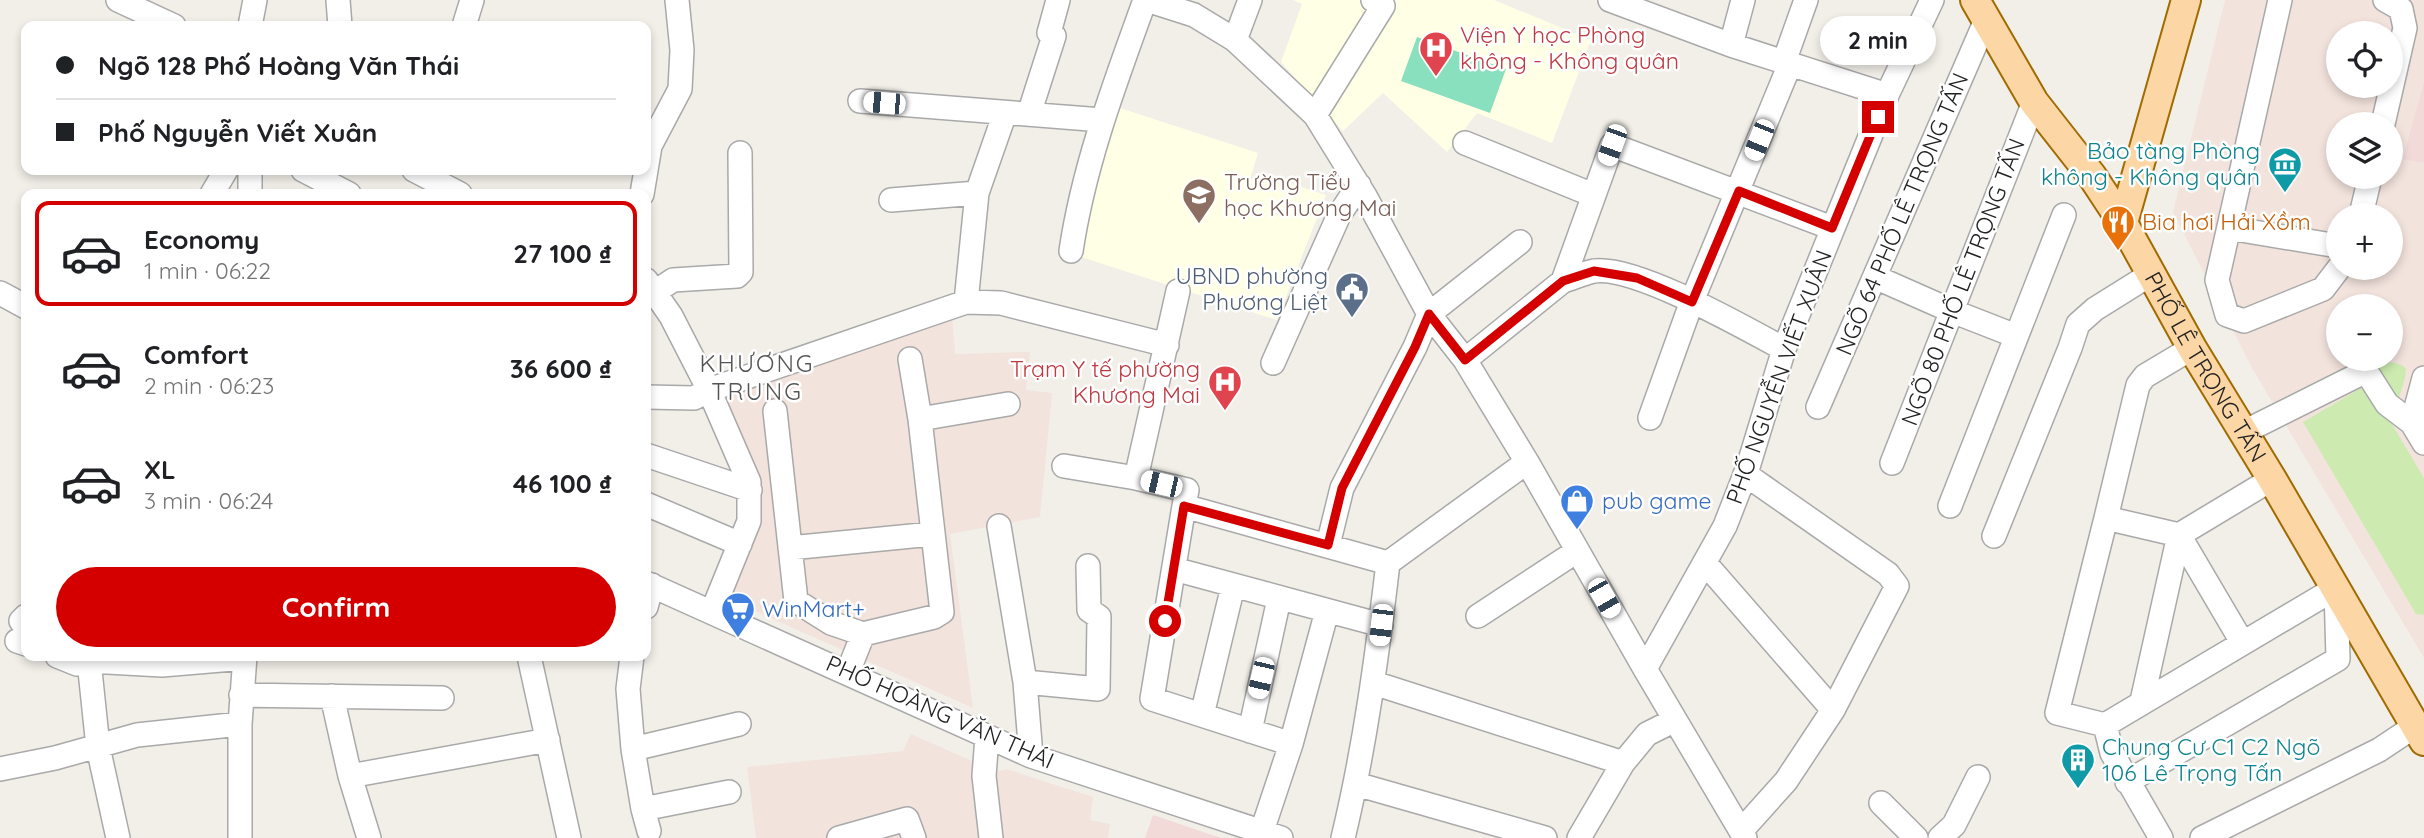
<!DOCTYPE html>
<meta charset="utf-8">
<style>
:root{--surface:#fff;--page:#f2f2f2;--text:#202124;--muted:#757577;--line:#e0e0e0;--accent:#d40000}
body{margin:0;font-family:Quicksand,sans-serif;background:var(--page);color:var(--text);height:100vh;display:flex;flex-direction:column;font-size:26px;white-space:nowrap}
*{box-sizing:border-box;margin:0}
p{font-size:23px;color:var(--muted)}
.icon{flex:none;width:38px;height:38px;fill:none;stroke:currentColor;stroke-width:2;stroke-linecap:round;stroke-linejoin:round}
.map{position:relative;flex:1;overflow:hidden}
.drawer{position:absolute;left:21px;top:189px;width:630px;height:472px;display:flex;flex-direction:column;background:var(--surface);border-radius:14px;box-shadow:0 4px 10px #0003}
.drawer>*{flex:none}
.top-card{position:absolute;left:21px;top:21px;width:630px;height:154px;border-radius:14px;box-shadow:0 4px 10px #0003;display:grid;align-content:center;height:154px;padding:0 35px;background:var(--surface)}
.tools{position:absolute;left:2326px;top:21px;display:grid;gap:14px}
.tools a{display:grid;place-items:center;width:77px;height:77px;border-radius:50%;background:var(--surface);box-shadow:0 4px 10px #0003;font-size:35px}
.end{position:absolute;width:32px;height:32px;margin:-16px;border:9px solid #d40000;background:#fff;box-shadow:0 0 0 4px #fff}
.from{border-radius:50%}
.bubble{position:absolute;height:49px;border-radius:24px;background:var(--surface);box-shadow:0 4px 10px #0003;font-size:23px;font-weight:700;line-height:49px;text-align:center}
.car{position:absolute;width:21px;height:42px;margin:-21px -10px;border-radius:9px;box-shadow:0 0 5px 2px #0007;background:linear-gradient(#fff 24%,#345 0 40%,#fff 0 76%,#345 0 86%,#fff 0)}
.top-card b{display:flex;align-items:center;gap:24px;height:66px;font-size:26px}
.top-card b+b{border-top:2px solid var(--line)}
.top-card i{width:18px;height:18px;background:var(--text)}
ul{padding:12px 0 0;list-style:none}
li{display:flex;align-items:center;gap:21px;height:105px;margin:0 14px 10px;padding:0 21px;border:4px solid transparent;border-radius:14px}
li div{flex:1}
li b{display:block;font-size:26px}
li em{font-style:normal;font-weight:700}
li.selected{border-color:var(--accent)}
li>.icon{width:63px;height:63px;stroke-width:1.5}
.button{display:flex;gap:14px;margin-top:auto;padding:14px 35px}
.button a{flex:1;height:80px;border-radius:42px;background:var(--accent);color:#fff;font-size:28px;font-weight:700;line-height:80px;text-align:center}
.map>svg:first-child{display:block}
.commercial{fill:#f2dad9}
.education{fill:#ffffe5}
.military{fill:#f3e3dd;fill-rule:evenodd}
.grass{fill:#cdebb0}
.pitch{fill:#88e0be}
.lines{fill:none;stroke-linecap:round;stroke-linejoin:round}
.minor-casing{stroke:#a9a9a9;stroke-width:26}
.major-casing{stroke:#a06b00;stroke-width:32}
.minor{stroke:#fff;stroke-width:23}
.major{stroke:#fcd6a4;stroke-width:28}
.route{stroke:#d40000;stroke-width:9}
.labels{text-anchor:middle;stroke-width:5;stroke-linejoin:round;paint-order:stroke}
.health-label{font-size:23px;fill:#be3a42;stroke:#fff;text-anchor:start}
.culture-label{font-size:23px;fill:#0d838f;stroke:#fff;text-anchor:end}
.education-label{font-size:23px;fill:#785e54;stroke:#fff;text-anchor:start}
.street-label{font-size:23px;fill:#222;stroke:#fff}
.food-label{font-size:23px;fill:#c56008;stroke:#fff;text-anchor:start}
.service-label{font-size:23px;fill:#4e5e75;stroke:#fff;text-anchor:end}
.shop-label{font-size:23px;fill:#366cbe;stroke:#fff;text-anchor:start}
.neighbourhood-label{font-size:24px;letter-spacing:2px;fill:#555;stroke:#fff}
</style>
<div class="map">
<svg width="2424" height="838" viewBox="0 0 2424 838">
<rect width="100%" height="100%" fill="#f2efe9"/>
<path class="commercial" d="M2424,81V163L2402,160Z
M1153,815L1218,837L1220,838H1145Z"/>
<path class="education" d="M1293,0H1494L1591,40L1552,143L1477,113L1447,152L1383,93L1343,131L1281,62L1302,4Z
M1120,108L1258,153L1250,179L1256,181L1259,173L1326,195L1277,320L1075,255Z"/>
<path class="military" d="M2225,0H2424V81L2402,159L2424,163V658L2252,368L2173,212ZM2338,33H2390V86H2338ZM2338,124H2390V177H2338ZM2338,215H2390V268H2338ZM2338,306H2390V359H2338Z
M952,315L955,354L1030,352L1026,390L1052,393L1040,517L950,534L973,708L728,599L761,521L762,501L760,475L722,391Z
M911,734L972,761L984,776L1006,769L1093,797L1090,820L1110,824L1108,838H756L747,767L903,751Z"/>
<path class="grass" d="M2377,359L2402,365L2406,369L2405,378L2398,401L2371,363L2373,360Z
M2368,384L2424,478V615L2416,614L2303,422Z"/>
<path class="pitch" d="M1417,37L1506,69L1490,113L1401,81Z"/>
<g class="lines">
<g class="minor-casing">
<path id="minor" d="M118,0L174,26
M338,0L340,26
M1147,0L1194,15L1235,40L1315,115L1365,196L1429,314L1465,360L1527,462L1645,669L1745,838
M1610,0L1731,45L1887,95
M2280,0L2217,280L2227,315L2244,321L2323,289L2339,268
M250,26L255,0
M464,26L472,0
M1235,40L1250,0
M1731,45L1743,0
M1784,62L1806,0
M860,101L1102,120
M1029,114L1054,36L1049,33L1058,0
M1315,115L1383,6L1373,0
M2383,124L2405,28L2401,9L2385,0
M1465,143L1593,195
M250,170V194
M303,170L349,194
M414,170L460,194
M212,194L226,170
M642,194L650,146L680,89L682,50L677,0
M891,200L977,193L1005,113
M2361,215L2370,177
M2229,228L2338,246
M1071,251C1084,164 1115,83 1145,0
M1875,277L1952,311L2016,336
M646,280L671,316L709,390L749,482V521L712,612
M1563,281C1573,278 1584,273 1594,271C1635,265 1745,328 1784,349
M655,292L673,280L737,276L741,272L740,153
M0,293L26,307
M966,302L977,193
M1465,360L1563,281L1612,145L1832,228
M1273,363L1339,215L1359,185
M646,397L694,398L709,390L966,302L1001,303L1167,345
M1818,407L1986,20
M775,411L796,601L831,623L863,634L848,672
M1650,418L1692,301L1790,64
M920,419L1008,404
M2412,423L2424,378
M2244,432L2366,371L2387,404L2412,423L2424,443
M646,455L750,490
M1892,463L2034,102
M1064,466L1136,478L1187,490L1184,506L1388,563
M1136,478L1178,291
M646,504L740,544
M1184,506L1152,699L1291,744
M1950,506L2064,215
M2106,518L2138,385L2145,376L2192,348
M999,526L1025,682L1031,756
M2179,535L2242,642
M1994,536L2070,348L2078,324L2095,309L2151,274
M1328,545L1342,488L1415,347L1429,314L1520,242
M790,548L932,534
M1388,563L1527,462
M1705,563L1833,710
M1174,569L1381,625
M646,583L1031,756L1281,838
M646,607L652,585
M1478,616L1577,551
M21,621L26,616
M863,634L934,617L942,612L920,419L910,359
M17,641L26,644
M57,656L77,664L89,661L162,665
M163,656L162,665L245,658
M529,656L569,838
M632,656L628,689L633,749L643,809L649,831
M89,661L98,747L118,838
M1645,669L1725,526L1748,467L1784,349L1887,95L1932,0
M1025,682L1098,689L1099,617L1089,610L1088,566
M1374,683L1623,763
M241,695L442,698
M332,696L350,776L369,838
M2142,701L2179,535
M1202,715L1233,586
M2105,725L2112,753L2161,838
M1250,731L1279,599
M987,737L984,776L991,838
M633,749L739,724
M0,769L55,758L137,735L240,724
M350,776L548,740
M2127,782L2338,659L2336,588L2105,725L2057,713L2106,518L2179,535L2272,479
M1356,784L1545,838
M1881,803L1916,838
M643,809L729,792
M1742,830L1786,781L1833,710L1897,586L1888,574L1745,474
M1262,831L1291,744L1327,611
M240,838V724L245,656
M839,838L907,819L914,838
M1343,838C1365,747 1377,656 1388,563
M1579,838L1623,763L1647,734L1675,720
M1940,838L1954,825L1978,777
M2202,838L2379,750L2415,726"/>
</g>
<g class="major-casing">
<g id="major">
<path id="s1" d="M1975,0L2034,102L2092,176L2123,223L2192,348L2272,479L2424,741"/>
<path d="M2123,223L2186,0"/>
</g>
</g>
<use href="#minor" class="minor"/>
<use href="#major" class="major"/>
</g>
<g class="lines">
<path class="route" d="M1165,621L1184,506L1328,545L1342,488L1415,347L1429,314L1465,360L1563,281L1594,271L1637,278L1692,302L1739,191L1832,228L1878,117"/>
</g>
<defs>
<g id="hospital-pin" transform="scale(1.75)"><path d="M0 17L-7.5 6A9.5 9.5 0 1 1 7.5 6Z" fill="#e0444e" stroke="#fff"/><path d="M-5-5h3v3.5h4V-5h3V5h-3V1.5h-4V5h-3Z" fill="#fff"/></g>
<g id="museum-pin" transform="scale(1.75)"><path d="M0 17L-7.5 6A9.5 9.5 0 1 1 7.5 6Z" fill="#0f9aa8" stroke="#fff"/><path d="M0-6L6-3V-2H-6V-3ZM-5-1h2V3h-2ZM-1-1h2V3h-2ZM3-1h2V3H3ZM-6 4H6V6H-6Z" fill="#fff"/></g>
<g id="school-pin" transform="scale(1.75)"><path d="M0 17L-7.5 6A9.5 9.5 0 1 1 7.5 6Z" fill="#8d6e63" stroke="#fff"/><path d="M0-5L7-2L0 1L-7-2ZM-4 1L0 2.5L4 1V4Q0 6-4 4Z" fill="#fff"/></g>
<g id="restaurant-pin" transform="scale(1.75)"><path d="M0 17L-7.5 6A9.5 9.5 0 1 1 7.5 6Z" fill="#e8710a" stroke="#fff"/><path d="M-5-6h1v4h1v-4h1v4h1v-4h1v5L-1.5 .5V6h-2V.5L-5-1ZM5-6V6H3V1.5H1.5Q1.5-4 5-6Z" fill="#fff"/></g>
<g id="civic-pin" transform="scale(1.75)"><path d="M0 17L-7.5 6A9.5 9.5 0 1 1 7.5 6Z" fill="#5c6f8a" stroke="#fff"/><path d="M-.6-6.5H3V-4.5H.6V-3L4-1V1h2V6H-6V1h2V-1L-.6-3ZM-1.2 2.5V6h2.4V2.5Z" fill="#fff"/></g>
<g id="shop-pin" transform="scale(1.75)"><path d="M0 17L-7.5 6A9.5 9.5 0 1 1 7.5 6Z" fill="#3f7fe0" stroke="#fff"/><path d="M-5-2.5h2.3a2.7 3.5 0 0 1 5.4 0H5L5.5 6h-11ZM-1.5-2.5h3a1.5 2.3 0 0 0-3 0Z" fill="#fff"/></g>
<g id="supermarket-pin" transform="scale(1.75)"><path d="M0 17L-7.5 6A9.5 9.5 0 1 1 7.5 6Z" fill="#3f7fe0" stroke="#fff"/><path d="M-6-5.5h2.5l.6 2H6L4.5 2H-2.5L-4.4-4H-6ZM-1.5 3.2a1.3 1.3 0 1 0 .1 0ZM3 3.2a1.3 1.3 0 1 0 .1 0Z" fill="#fff"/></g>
<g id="building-pin" transform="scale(1.75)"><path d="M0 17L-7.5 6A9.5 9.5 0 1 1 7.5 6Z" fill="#0f9aa8" stroke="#fff"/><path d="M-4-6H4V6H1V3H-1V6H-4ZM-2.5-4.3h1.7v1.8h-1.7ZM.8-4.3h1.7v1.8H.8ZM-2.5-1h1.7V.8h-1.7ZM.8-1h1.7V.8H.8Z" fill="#fff"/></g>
</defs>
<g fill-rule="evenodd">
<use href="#hospital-pin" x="1436" y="48"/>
<use href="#museum-pin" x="2285" y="164"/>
<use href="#school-pin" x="1199" y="195"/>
<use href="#restaurant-pin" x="2118" y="222"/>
<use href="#civic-pin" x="1352" y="289"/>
<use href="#hospital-pin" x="1225" y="382"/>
<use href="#shop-pin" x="1577" y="501"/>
<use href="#supermarket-pin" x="738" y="609"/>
<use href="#building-pin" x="2078" y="760"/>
</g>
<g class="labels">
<g class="health-label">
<text x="1460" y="43">Viện Y học Phòng<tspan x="1460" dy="26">không - Không quân</tspan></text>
<text x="1200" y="377" text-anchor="end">Trạm Y tế phường<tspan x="1200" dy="26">Khương Mai</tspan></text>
</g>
<g class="culture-label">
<text x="2260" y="159">Bảo tàng Phòng<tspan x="2260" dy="26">không - Không quân</tspan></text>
<text x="2102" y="755" text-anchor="start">Chung Cư C1 C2 Ngõ<tspan x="2102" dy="26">106 Lê Trọng Tấn</tspan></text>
</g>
<g class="education-label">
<text x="1224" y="190">Trường Tiểu<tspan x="1224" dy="26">học Khương Mai</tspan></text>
</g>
<g class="street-label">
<text transform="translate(1902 214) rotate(-67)" y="8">NGÕ 64 PHỐ LÊ TRỌNG TẤN</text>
<text transform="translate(1963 282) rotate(-69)" y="8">NGÕ 80 PHỐ LÊ TRỌNG TẤN</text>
<text dy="8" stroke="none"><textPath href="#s1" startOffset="434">PHỐ LÊ TRỌNG TẤN</textPath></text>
<text transform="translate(1779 377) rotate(-70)" y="8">PHỐ NGUYỄN VIẾT XUÂN</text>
<text transform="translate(940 712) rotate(24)" y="8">PHỐ HOÀNG VĂN THÁI</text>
</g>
<g class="food-label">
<text x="2142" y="230">Bia hơi Hải Xồm</text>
</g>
<g class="service-label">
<text x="1328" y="284">UBND phường<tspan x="1328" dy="26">Phương Liệt</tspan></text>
</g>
<g class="shop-label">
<text x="1602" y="509">pub game</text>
<text x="762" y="617">WinMart+</text>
</g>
<g class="neighbourhood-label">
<text x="757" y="372">KHƯƠNG<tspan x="757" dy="28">TRUNG</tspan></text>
</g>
</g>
</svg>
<div class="tools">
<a><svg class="icon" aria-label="locate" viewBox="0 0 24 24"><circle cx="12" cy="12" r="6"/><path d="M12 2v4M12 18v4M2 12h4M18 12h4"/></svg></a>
<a><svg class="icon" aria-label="layers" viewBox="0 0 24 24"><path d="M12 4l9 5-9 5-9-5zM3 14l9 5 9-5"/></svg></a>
<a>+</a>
<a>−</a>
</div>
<i class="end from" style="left:1165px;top:621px"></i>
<i class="end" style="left:1878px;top:117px"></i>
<div class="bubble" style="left:1820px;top:16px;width:116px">2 min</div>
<i class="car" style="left:884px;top:103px;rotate:275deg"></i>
<i class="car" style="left:1759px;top:140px;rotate:202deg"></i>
<i class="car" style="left:1612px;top:145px;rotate:200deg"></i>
<i class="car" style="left:1161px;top:484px;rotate:283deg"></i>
<i class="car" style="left:1604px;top:598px;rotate:150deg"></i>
<i class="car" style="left:1381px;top:625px;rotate:187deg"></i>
<i class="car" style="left:1261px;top:678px;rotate:193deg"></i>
<div class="top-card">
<b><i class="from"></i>Ngõ 128 Phố Hoàng Văn Thái</b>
<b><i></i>Phố Nguyễn Viết Xuân</b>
</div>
<section class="drawer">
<ul>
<li class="selected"><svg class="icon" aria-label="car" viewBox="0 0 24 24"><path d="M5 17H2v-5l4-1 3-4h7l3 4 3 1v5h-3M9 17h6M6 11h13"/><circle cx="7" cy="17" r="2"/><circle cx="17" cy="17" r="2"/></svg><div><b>Economy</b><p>1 min · 06:22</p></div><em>27 100 ₫</em></li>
<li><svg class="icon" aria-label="car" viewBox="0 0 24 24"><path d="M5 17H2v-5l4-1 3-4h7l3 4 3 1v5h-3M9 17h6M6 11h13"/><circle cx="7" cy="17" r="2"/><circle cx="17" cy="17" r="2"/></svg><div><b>Comfort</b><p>2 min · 06:23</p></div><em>36 600 ₫</em></li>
<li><svg class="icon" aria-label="car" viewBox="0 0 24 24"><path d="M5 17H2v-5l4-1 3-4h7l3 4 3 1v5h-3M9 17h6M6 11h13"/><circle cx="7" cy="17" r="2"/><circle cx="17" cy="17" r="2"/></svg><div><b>XL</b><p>3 min · 06:24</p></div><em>46 100 ₫</em></li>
</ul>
<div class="button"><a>Confirm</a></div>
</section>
</div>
